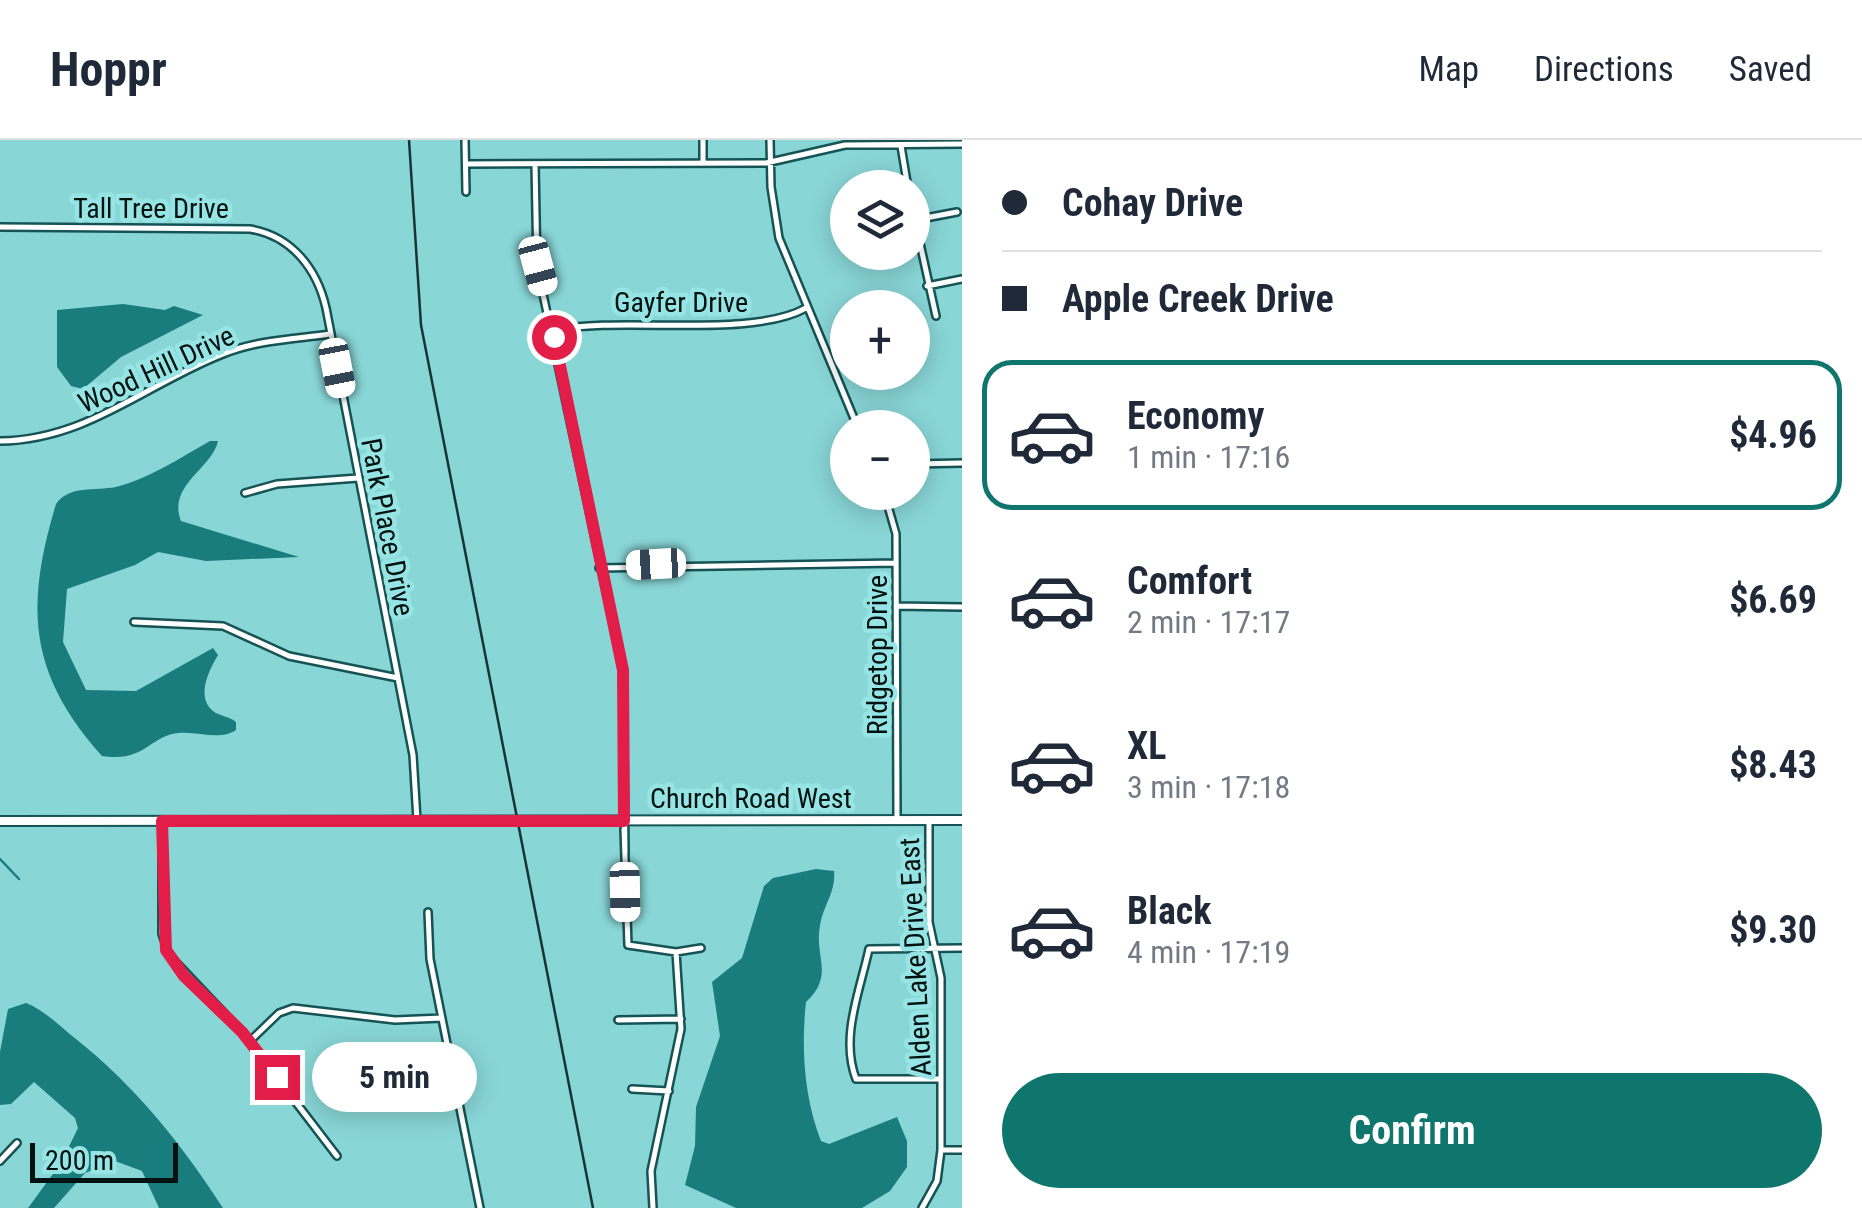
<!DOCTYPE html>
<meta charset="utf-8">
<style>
:root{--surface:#fff;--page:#f2f2f3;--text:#1f2937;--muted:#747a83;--line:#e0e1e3;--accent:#0f766e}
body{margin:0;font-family:"Roboto Condensed",sans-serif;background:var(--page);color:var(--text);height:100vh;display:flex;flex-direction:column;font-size:38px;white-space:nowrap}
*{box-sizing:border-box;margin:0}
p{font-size:32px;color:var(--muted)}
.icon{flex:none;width:55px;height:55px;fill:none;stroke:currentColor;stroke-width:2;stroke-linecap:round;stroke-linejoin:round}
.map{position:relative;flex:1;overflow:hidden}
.sheet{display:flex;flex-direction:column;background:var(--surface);width:900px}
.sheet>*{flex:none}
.hud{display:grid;align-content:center;height:220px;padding:0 40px;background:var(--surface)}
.fabs{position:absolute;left:830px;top:30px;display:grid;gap:20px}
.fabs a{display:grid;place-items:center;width:100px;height:100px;border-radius:50%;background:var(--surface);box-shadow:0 5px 25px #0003;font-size:50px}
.scale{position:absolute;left:30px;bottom:25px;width:148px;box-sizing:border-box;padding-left:10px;border:5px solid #011;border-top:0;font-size:28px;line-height:35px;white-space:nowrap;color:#011;-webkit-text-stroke:8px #96e4e4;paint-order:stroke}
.end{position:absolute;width:45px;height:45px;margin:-22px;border:12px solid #e11d48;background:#fff;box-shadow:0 0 0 5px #fff}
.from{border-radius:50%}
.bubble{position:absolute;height:70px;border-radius:35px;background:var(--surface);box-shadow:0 5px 25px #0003;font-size:32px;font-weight:700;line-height:70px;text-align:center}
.car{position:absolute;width:30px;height:60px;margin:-30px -15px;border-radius:12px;box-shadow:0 0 8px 2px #0007;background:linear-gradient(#fff 24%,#345 0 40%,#fff 0 76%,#345 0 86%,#fff 0)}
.hud b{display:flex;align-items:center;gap:35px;height:95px;font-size:38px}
.hud b+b{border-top:2px solid var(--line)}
.hud i{width:25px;height:25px;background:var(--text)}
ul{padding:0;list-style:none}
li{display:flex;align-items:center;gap:30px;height:150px;margin:0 20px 15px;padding:0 20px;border:5px solid transparent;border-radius:30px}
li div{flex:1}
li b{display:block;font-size:38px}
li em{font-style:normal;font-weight:700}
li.selected{border-color:var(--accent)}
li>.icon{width:90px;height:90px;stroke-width:1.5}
.button{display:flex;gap:20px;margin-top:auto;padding:20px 40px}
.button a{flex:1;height:115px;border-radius:60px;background:var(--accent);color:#fff;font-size:40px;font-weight:700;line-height:115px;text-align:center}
header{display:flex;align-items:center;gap:60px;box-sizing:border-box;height:140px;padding:0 50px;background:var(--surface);border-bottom:2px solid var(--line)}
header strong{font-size:48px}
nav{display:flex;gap:55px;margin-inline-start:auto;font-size:35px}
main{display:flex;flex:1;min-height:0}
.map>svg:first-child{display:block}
.water{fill:#197c7d}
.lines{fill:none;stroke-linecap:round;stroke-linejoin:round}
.stream{stroke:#197c7d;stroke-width:2.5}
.street-casing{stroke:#155354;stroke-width:10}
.secondary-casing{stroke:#155354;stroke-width:12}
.street{stroke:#fff;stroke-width:5}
.secondary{stroke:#fff;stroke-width:8}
.rail{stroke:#183434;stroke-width:2.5}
.route{stroke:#e11d48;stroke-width:12}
.labels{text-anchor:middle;stroke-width:9;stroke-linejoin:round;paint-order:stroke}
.street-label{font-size:28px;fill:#011;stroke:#96e4e4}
</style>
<header>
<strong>Hoppr</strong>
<nav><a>Map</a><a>Directions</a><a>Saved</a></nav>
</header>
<main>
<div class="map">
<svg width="962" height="1068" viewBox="0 0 962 1068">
<rect width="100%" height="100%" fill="#89d6d7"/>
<path class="water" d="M123,164L165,170L174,166L203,175L121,217L83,249L71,246L57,227V170Z
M210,301H218C212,329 167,345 181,381L299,417L206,421L158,412L135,425L67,449L63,502L86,550L136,551L213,508L218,515C210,529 195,556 213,571C219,576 229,576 236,582V590C219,601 199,591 179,593C150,595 145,623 102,616C28,533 25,467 56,364C69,345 95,351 116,347C150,338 180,318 210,301Z
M816,729L834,731C836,753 823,765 820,786C814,817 835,835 806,862C801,908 804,958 821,1001L829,1004L897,977L907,1001V1027L890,1051L862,1068H736L685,1045L695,1006L696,967L720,896L712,842L742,818L764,746L773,738Z
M26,863C46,871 59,886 76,899C135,946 181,1003 223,1068H159L142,1031L115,1021L85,1033L54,1068H28L61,1023L78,988L75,978L34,942L11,964L0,965V912L8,869Z"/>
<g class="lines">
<path class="stream" d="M0,719L19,739"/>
<g class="street-casing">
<path id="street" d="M465,0L466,52
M703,0V22
M770,0L771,47L779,98L858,288
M901,6L908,48
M466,24L766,23L845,5L962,4
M535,24L537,126L623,530L625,713
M912,67L936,176
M915,80L957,72
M0,87L250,89C292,96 317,129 326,168L413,615L417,680
M927,146L962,139
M553,190C625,176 750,199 806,168
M0,301C87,300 146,244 223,214C257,200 295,199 330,194
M912,324L962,323
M884,352L896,394L897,680
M245,353L277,344L358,338
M599,428L896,423
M896,466L962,467
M134,482L223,486L289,516L398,538
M162,681V794L169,815L242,892L337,1016
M624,689L628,805L676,812L701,808
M428,772L430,819L480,1068
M618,880L681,879
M250,901L279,873L293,868L395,880L442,878
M941,939H856C840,897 860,851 869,809L962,808
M632,949L669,951
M941,1010H962
M0,1021L17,1003
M653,1068L651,1031L681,889L676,812
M922,1068L937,1041L941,1010V838L929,782V680"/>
</g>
<g class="secondary-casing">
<path id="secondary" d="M0,681L962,680"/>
</g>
<use href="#street" class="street"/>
<use href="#secondary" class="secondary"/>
<path class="rail" d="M409,0L421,185L593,1068"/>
</g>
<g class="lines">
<path class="route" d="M277,937L242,892L184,836L166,810L162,681H624L623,530L554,197"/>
</g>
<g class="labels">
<g class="street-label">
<text x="151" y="78">Tall Tree Drive</text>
<text x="681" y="172">Gayfer Drive</text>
<text transform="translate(156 229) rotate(-25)" y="10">Wood Hill Drive</text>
<text transform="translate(388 387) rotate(79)" y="10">Park Place Drive</text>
<text transform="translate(877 515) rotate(-90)" y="10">Ridgetop Drive</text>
<text x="751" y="668">Church Road West</text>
<text transform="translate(915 817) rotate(-93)" y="10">Alden Lake Drive East</text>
</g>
</g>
</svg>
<div class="fabs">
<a><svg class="icon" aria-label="layers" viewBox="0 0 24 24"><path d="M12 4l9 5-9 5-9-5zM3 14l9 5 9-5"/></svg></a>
<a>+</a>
<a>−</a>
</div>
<div class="scale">200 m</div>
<i class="end from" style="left:554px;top:197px"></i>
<i class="end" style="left:277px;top:937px"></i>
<div class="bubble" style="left:312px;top:902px;width:165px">5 min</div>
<i class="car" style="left:538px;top:126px;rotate:165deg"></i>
<i class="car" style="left:337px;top:228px;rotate:169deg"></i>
<i class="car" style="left:656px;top:424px;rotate:267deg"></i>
<i class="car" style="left:625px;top:752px;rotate:179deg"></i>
</div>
<section class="sheet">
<div class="hud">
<b><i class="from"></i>Cohay Drive</b>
<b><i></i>Apple Creek Drive</b>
</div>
<ul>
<li class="selected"><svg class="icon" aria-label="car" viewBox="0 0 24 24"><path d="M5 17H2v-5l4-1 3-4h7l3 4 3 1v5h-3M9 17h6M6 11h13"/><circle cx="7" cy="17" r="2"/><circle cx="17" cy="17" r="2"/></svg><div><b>Economy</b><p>1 min · 17:16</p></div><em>$4.96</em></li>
<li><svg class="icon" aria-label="car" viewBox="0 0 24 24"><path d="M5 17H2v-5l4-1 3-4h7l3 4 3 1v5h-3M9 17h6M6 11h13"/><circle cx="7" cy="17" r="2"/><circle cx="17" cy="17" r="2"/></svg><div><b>Comfort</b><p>2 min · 17:17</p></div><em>$6.69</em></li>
<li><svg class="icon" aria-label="car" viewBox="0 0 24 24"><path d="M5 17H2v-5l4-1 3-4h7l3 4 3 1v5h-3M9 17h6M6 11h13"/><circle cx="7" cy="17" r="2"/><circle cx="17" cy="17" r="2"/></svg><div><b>XL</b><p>3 min · 17:18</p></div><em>$8.43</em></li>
<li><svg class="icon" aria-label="car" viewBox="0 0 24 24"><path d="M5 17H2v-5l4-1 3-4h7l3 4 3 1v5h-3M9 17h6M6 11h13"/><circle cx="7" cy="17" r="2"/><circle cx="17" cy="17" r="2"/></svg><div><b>Black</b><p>4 min · 17:19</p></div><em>$9.30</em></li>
</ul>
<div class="button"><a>Confirm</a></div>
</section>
</main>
